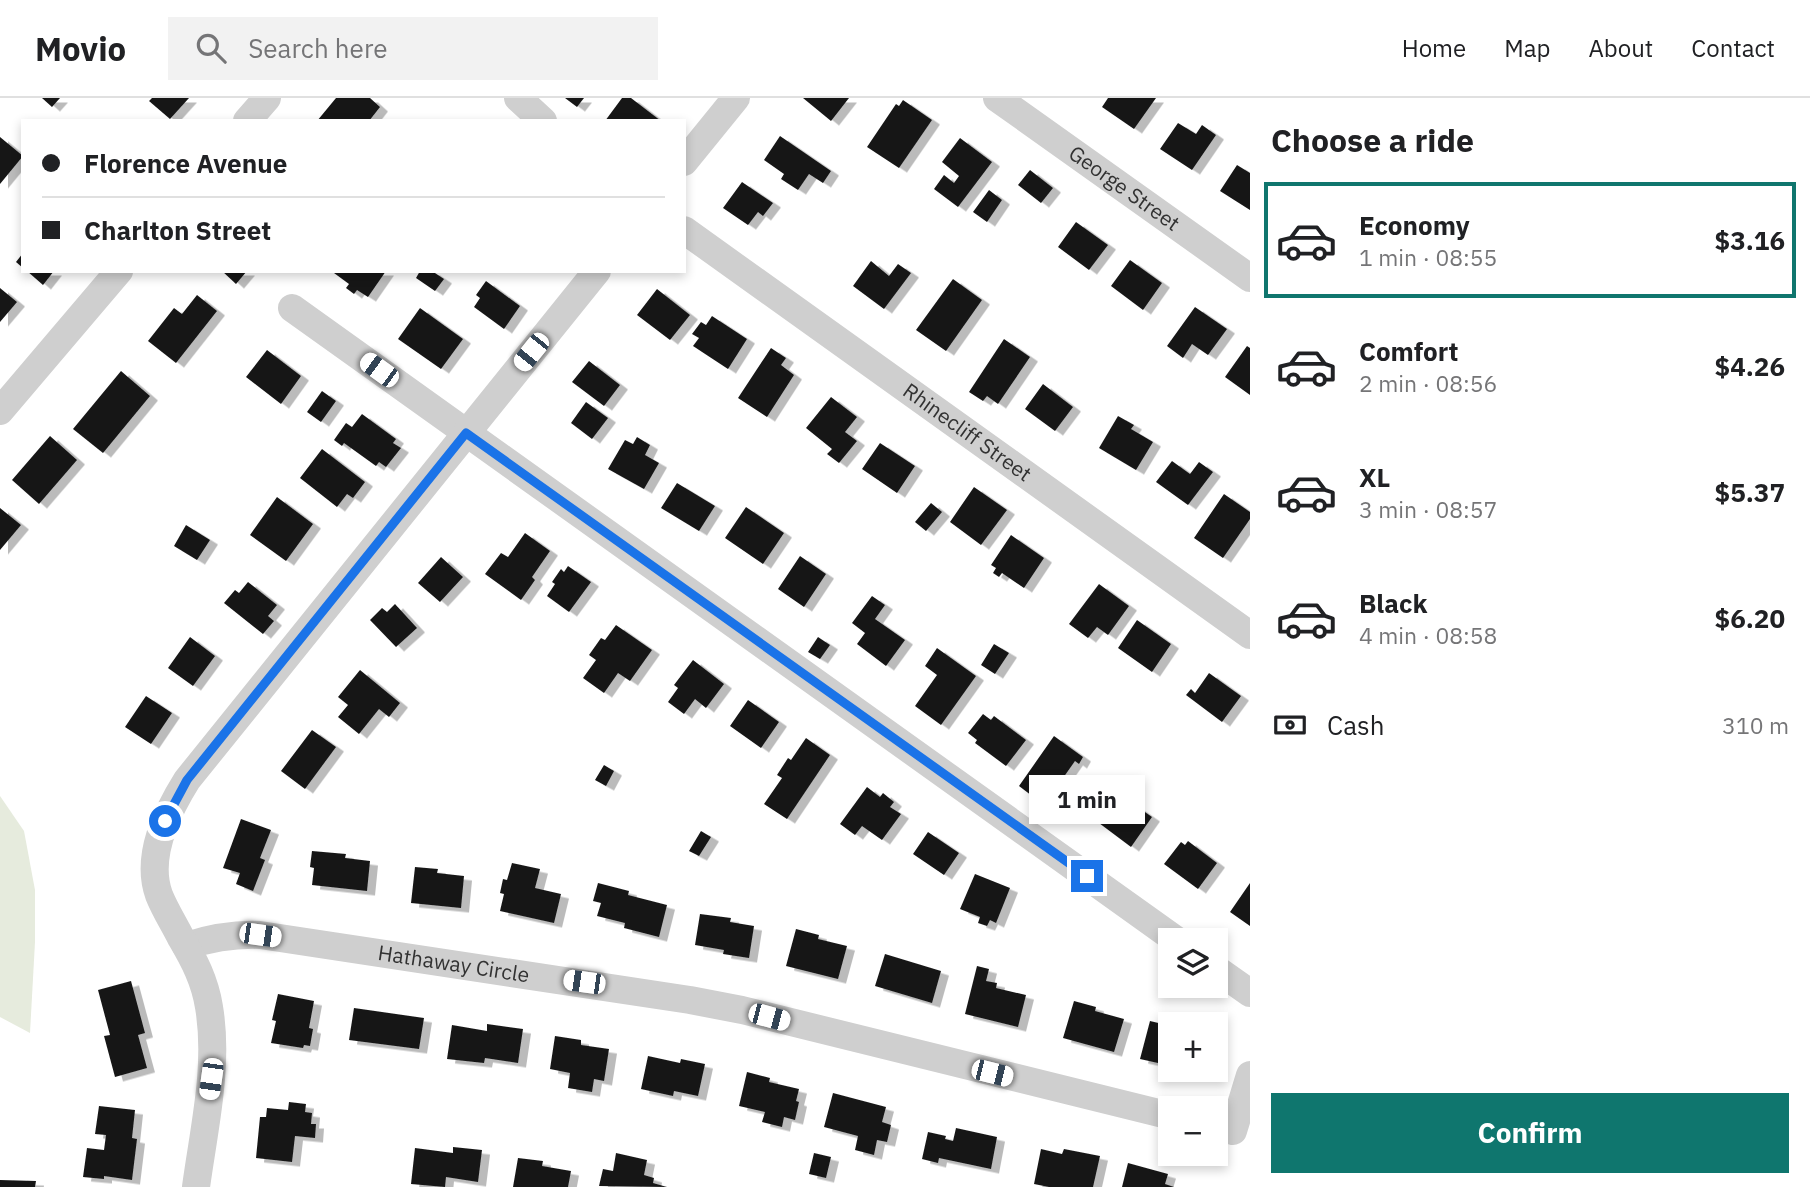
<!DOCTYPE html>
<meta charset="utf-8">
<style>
:root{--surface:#fff;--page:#f2f2f2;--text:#202124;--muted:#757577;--line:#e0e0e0;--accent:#0f766e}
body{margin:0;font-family:"IBM Plex Sans",sans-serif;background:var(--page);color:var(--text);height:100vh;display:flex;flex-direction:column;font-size:26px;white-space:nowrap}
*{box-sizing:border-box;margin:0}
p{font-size:23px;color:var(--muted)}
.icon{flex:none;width:38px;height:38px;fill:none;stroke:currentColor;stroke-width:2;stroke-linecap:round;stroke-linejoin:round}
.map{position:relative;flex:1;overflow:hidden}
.sheet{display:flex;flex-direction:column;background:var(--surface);width:560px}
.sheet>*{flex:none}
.banner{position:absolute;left:21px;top:21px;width:665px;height:154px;border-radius:0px;box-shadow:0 4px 10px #0003;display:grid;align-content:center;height:154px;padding:0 21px;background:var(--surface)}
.buttons{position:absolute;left:1158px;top:830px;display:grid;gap:14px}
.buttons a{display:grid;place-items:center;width:70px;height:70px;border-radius:0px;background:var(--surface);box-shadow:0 4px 10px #0003;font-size:35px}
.end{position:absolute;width:32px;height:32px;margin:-16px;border:9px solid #1a73e8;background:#fff;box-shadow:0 0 0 4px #fff}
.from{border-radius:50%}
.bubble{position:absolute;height:49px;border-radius:0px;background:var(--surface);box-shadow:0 4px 10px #0003;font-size:23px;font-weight:700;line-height:49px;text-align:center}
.car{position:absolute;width:21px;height:42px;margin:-21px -10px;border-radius:9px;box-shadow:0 0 5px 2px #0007;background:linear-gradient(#fff 24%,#345 0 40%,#fff 0 76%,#345 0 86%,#fff 0)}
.banner b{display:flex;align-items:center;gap:24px;height:66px;font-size:26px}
.banner b+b{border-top:2px solid var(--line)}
.banner i{width:18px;height:18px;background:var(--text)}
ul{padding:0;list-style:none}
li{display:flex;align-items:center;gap:21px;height:116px;margin:0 14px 10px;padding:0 7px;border:4px solid transparent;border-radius:0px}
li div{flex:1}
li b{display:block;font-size:26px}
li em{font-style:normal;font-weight:700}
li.selected{border-color:var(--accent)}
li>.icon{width:63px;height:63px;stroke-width:1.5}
h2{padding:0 21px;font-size:32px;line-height:84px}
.pay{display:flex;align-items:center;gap:18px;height:77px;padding:0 21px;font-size:26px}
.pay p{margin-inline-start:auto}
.cta{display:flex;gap:14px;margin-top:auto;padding:14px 21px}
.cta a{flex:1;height:80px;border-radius:0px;background:var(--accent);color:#fff;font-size:28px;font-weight:700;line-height:80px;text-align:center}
header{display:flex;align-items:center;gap:42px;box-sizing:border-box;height:98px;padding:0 35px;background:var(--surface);border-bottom:2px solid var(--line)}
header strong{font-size:33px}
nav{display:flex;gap:38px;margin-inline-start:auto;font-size:24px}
.search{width:490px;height:63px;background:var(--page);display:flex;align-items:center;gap:18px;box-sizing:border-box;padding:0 24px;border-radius:0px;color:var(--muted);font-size:26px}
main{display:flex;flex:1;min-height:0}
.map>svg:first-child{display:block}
.green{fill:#e6ebdd}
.building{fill:#191919;filter:url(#shadow)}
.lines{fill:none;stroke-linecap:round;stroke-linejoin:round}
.minor{stroke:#cfcfcf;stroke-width:28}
.route{stroke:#1a73e8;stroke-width:9}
.labels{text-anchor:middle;stroke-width:7;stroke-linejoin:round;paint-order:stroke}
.street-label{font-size:21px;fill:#323232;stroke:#fff}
</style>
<header>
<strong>Movio</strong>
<div class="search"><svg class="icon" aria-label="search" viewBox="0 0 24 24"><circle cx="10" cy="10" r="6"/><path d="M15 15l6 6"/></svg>Search here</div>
<nav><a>Home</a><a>Map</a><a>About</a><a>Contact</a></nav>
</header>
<main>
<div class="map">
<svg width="1250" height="1089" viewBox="0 0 1250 1089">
<defs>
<filter id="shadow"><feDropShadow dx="8" dy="4.5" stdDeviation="0" flood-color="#0004"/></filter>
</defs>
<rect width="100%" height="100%" fill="#fff"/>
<path class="green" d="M0,698L24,733L35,792V844L30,935L0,919Z"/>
<path class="building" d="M42,0H60L52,9Z
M152,0H189L170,21L149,3Z
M336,0H370L380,9L369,23H317Z
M565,0H584L577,9Z
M622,0H631L661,23H605Z
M803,0H849L831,23Z
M1108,0H1156L1134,31L1102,9Z
M903,2L932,22L899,70L867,49L896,6L899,8Z
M1178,25L1196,36L1202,27L1216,37L1192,72L1160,51Z
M780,38L831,73L823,85L809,76L798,92L781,81L784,76L764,62Z
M0,39L23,58L0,86Z
M960,40L992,64L958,109L934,91L944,77L954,85L959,78L942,64Z
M1237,67L1250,75V112L1220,93Z
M1030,72L1053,90L1041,105L1018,87Z
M742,84L773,105L763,118L758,114L748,127L723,110Z
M989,92L1002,102L987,124L973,114Z
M1076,124L1108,147L1089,172L1058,149Z
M23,155V170L16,164Z
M1130,162L1162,185L1143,212L1111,188Z
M871,163L889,178L898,166L911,175L884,211L853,188Z
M27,173H54L43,187Z
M222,173H247L236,186Z
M336,173H386L368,199L357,192L354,196L346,190L349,186L334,175Z
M420,173H432L444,181L435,193L416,180Z
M953,181L982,202L946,253L916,232Z
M486,183L520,208L504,231L474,209L480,200L476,197Z
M0,190L17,204L0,224Z
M657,191L690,217L670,242L637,217Z
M197,197L217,213L176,265L148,243L174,210L182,216Z
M1195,209L1227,231L1208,257L1192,246L1183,260L1167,248Z
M420,210L463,241L441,271L398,241Z
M712,218L747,241L728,271L693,248L699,240L692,236L701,224L706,227Z
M1004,241L1030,259L998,306L987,298L983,303L969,294Z
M1247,248L1250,250V297L1225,279Z
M771,250L786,260L781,267L794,277L767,319L738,300Z
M267,252L301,278L281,306L246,279Z
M589,263L620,287L604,308L572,284Z
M121,273L150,298L103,355L73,331Z
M1043,286L1073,309L1055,333L1025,311Z
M322,293L336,303L321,324L307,314Z
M831,299L857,319L845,334L857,343L839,365L827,356L832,351L806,330Z
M586,304L608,320L592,341L571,325Z
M362,316L396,341L393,345L401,350L386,369L379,364L376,368L344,345L342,348L334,342L346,325L352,329Z
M1118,318L1134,327L1131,331L1153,344L1136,372L1099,350Z
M50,338L77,362L39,406L12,382Z
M637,339L650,347L645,357L659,365L644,391L608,371L625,342L633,346Z
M880,345L915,368L897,395L862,371Z
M322,351L365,384L353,400L347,396L337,409L300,380Z
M1172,363L1190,376L1199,364L1213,374L1188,407L1156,384Z
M677,385L715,408L699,433L661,410Z
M974,389L1007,412L981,447L950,424Z
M1224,396L1250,414V421L1223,460L1194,440Z
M277,399L313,426L286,463L250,437Z
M931,405L942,414L926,433L915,424Z
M746,409L784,435L763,466L725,440Z
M0,410L21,427L0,452Z
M186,427L210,442L197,462L174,448Z
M525,435L550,453L532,479L535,482L521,502L485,476L501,455L508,459Z
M1011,437L1044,460L1024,490L1002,475L999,479L993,475L996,470L991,467Z
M800,458L826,476L804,509L778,491Z
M441,459L463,479L440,504L418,485Z
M568,468L591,484L569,514L547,498L555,486L552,484L561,471L564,474Z
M248,484L277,507L268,518L274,523L263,536L224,505L235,492L239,495Z
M1099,486L1129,508L1108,537L1097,529L1088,540L1069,526Z
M872,498L885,507L875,521L905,542L886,568L857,546L865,535L852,525Z
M395,506L417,530L396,549L370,522L382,510L387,514Z
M1137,522L1171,546L1152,574L1118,550Z
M616,527L652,552L630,583L618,575L604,595L583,580L596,562L589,557L601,540L605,542Z
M190,539L215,558L193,588L168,570Z
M818,539L830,547L820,561L808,554Z
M994,546L1009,555L995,576L981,567Z
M937,550L976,578L941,627L915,608L937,577L925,568Z
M693,562L724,586L706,610L695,601L684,616L668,604L678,590L674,587Z
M360,572L400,605L389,619L379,611L359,636L338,619L348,607L338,599Z
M1209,575L1241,598L1222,624L1186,597L1191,591L1195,595Z
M146,598L172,615L151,646L125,629Z
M748,602L779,624L761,650L730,628Z
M983,616L991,622L994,618L1026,642L1006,668L975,645L977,642L968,635Z
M312,632L336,649L305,691L281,673Z
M1054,638L1083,659L1079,666L1075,663L1044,707L1019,688Z
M806,640L830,657L787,721L764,706L782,680L777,677L788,660L791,662Z
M604,667L614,673L606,688L595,682Z
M867,689L880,699L883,695L894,704L890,709L901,716L882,742L862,728L855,737L840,726Z
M1119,696L1152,719L1131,749L1099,725Z
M241,721L271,732L260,760L265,762L253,793L236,786L240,775L223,770Z
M701,733L711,739L699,758L689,753Z
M928,734L959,755L944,777L913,756Z
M1188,743L1217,765L1198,791L1164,766L1181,744L1185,747Z
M312,753L346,756L345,760L370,763L367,793L312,787L314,770L310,769Z
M512,765L540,771L535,790L561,796L554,825L500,813L504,796L500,795L503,781L507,782Z
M415,769L438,771L437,775L464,778L461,810L411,805Z
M975,776L1010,790L996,825L990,822L987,828L978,825L980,819L960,811Z
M598,785L629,793L628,797L667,807L659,839L624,830L625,825L597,818L601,805L593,803Z
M1250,785V828L1230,814Z
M700,816L731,820L730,824L754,828L749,860L723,856L724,852L695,847Z
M796,831L819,837L818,841L847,848L838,881L786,868Z
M885,856L941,873L932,905L875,888Z
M977,868L989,871L986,883L997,885L996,890L1026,897L1018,929L965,916Z
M131,883L145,935L138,937L147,970L115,979L104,938L110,937L98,892Z
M278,896L314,903L309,930L313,931L310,948L304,947L303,950L271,945L276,923L272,922Z
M1074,903L1096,909L1095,913L1124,921L1114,954L1063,940Z
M354,910L424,920L419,951L349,942Z
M1150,923L1171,928V963H1168L1167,967L1140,961Z
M487,926L523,931L518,965L485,960L484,965L447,961L452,927L487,933Z
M555,938L581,942V947L609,951L604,983L594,981L592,994L568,990L570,975L550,971Z
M648,958L680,965L681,961L705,966L698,998L674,993L673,998L641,991Z
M747,974L770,980L769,984L799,991L796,1003L799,1004L795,1022L784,1019L782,1029L762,1024L765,1014L739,1008Z
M833,995L886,1009L882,1024L891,1027L887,1044L877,1042L874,1057L855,1052L858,1038L824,1029Z
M289,1004L306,1006L305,1014L312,1015L311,1026H316L315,1040L295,1038L292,1064L256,1060L260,1019H266L267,1010L288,1012Z
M99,1008L135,1012L132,1040L137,1041L132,1082L104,1078V1081L83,1079L87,1050L104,1052L106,1037L95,1036Z
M956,1030L997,1039L991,1071L939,1060L938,1065L922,1061L928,1034L946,1038L945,1041L953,1043Z
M453,1049L482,1052L478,1084L446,1079L445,1089L411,1086L415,1050L453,1055Z
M1041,1051L1062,1056L1064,1051L1100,1058L1093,1089H1049L1034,1086Z
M616,1055L647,1062L644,1077L654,1080L653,1085L667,1089L599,1088L603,1071L613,1073Z
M814,1055L831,1059L826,1080L809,1076Z
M518,1060L543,1063L542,1068L571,1073L568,1089H513Z
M1128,1065L1168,1076L1165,1086L1174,1089H1122Z
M0,1082L36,1083L35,1089H0Z"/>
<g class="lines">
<g class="minor">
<path d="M518,0L543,23"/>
<path id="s1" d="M997,0L1250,180"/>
<path d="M247,23L267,0"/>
<path d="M684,64L736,0"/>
<path id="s2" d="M684,132L1250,537"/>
<path d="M292,210L1176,842"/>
<path d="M0,313L119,173"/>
<path id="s3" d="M186,848C211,840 234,836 260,837L690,902L742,912L1171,1018"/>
<path d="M1216,871L1250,895"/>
<path d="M1233,1033L1250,977"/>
<path d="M196,1089C204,1030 219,968 209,909C205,883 194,862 181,840C174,826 165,812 159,797C145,758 167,714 187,682L597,173"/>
</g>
</g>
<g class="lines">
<path class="route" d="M165,723L187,682L466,335L1087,778"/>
</g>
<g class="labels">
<g class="street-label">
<text dy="7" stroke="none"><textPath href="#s1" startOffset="156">George Street</textPath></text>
<text dy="7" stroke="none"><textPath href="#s2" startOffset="348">Rhinecliff Street</textPath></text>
<text dy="7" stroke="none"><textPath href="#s3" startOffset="271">Hathaway Circle</textPath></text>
</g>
</g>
</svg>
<div class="buttons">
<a><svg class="icon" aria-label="layers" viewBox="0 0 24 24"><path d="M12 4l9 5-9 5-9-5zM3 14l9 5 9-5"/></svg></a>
<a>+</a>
<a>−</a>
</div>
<i class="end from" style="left:165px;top:723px"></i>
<i class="end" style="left:1087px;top:778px"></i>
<div class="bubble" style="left:1029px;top:677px;width:116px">1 min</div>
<i class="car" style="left:531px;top:254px;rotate:219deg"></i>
<i class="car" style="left:379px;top:272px;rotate:306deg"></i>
<i class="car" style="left:260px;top:837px;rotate:98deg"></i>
<i class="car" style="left:584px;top:884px;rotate:278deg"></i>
<i class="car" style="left:769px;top:919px;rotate:105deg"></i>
<i class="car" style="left:992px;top:975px;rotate:104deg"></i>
<i class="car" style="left:211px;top:981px;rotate:188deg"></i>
<div class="banner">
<b><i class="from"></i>Florence Avenue</b>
<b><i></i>Charlton Street</b>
</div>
</div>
<section class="sheet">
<h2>Choose a ride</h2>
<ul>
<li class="selected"><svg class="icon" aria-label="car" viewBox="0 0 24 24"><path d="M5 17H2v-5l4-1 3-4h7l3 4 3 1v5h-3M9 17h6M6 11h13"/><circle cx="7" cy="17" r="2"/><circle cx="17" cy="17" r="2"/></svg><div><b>Economy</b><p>1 min · 08:55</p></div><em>$3.16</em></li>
<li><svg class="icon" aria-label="car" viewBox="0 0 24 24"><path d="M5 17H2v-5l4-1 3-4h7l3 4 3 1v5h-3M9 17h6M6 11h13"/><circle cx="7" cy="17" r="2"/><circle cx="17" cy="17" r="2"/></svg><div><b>Comfort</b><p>2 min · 08:56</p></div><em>$4.26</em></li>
<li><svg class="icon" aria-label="car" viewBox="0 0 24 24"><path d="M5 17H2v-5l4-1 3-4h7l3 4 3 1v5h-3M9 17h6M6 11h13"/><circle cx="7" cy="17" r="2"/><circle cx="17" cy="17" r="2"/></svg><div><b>XL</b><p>3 min · 08:57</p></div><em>$5.37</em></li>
<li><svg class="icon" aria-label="car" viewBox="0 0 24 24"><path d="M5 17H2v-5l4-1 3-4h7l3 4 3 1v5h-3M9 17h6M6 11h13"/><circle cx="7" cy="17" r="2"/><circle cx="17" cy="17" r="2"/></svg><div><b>Black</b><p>4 min · 08:58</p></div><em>$6.20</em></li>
</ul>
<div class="pay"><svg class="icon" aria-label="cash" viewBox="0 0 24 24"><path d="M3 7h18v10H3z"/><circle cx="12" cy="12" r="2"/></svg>Cash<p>310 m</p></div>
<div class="cta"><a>Confirm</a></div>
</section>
</main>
